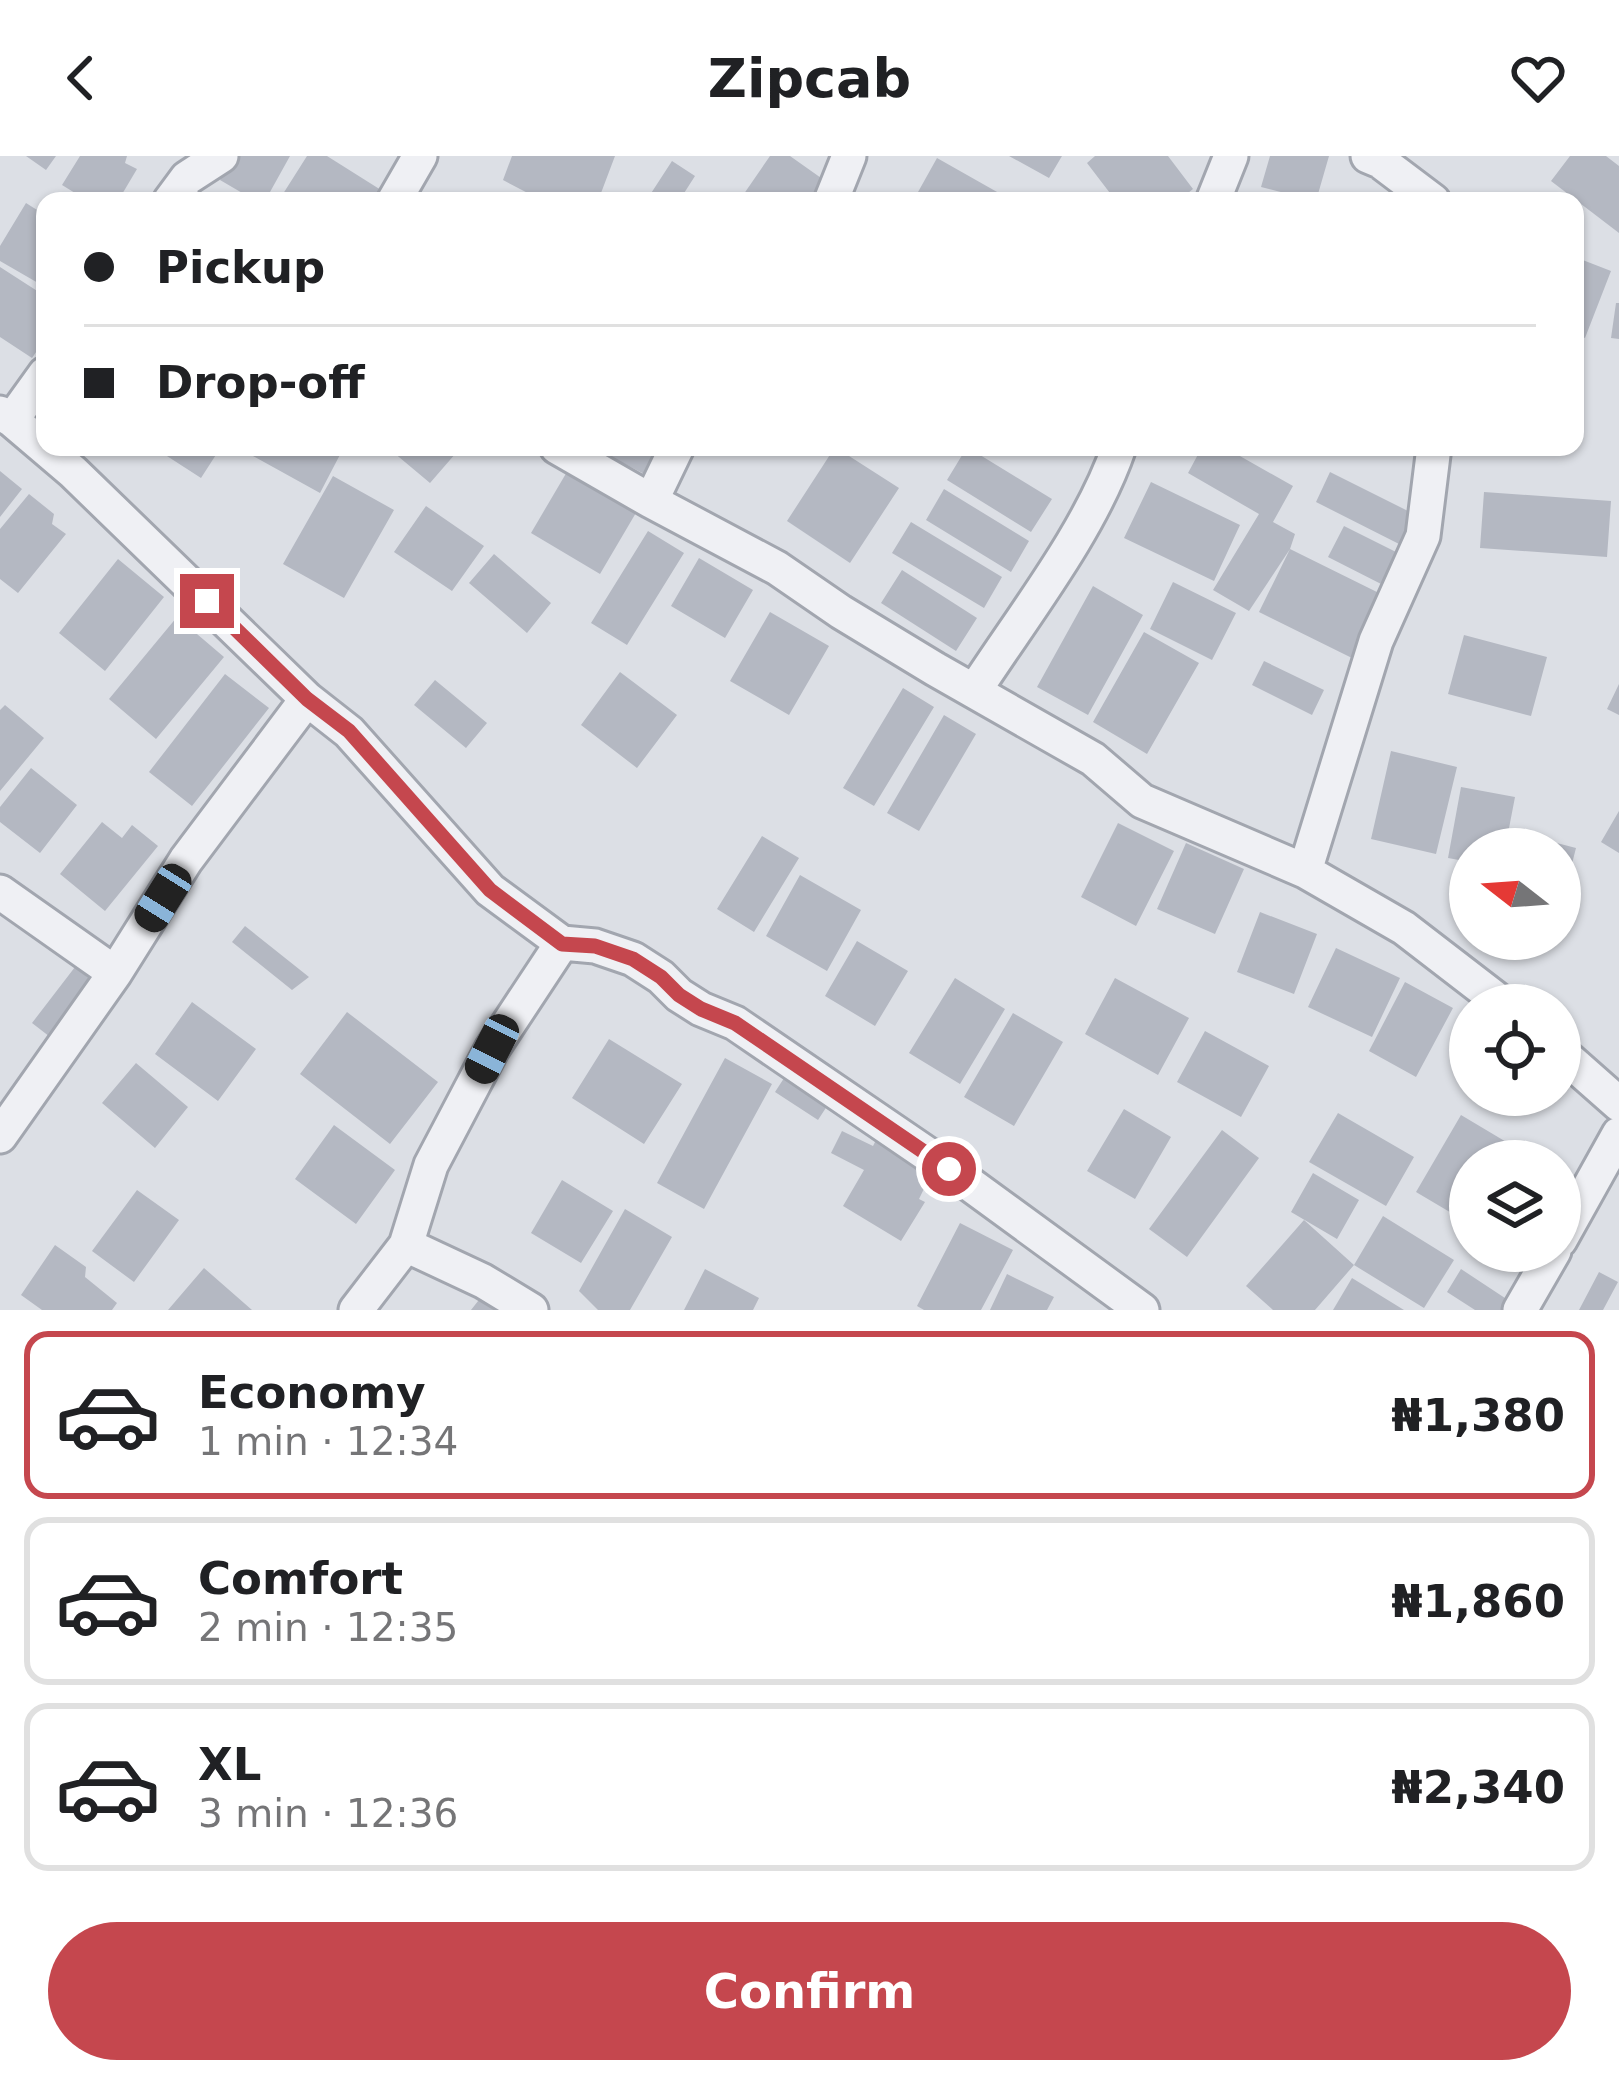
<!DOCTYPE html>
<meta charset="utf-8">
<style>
:root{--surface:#fff;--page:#f2f2f2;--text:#202124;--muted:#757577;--line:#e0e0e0;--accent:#c5474e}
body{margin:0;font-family:"DejaVu Sans",sans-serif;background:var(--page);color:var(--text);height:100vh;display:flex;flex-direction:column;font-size:45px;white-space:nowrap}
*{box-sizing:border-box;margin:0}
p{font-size:39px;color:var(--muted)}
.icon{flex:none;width:66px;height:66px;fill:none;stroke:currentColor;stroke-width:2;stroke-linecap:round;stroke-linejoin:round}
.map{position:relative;height:1154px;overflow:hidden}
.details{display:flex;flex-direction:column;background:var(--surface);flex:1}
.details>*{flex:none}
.guide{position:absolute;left:36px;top:36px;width:1548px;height:264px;border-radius:24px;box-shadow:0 3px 9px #0004;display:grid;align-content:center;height:264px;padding:0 48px;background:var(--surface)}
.needle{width:78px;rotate:287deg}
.buttons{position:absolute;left:1449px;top:672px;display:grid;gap:24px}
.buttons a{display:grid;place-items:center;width:132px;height:132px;border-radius:50%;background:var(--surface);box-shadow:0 3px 9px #0004;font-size:60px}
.end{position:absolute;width:54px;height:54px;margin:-27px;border:15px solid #c5474e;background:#fff;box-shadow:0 0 0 6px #fff}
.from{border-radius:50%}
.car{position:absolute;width:36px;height:72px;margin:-36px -18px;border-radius:15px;box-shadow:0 0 9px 3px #0007;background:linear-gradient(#222 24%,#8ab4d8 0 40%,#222 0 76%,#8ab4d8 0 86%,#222 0)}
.guide b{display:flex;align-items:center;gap:42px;height:114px;font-size:45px}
.guide b+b{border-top:3px solid var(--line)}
.guide i{width:30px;height:30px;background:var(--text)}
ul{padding:21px 0 0;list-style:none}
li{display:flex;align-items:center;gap:36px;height:168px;margin:0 24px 18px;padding:0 24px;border:6px solid var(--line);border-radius:24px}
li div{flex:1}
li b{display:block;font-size:45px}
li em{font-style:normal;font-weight:800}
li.on{border-color:var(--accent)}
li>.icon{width:108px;height:108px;stroke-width:1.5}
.action{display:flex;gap:24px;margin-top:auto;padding:24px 48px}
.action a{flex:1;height:138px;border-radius:72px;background:var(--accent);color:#fff;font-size:48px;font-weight:800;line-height:138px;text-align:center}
header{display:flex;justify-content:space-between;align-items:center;height:156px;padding:0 48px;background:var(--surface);font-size:54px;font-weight:800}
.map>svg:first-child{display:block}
.building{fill:#b4b8c2}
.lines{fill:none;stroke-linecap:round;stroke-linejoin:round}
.minor-casing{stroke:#a2a6af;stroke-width:39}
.minor{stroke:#eff0f4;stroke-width:33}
.route{stroke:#c5474e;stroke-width:15}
</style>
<header><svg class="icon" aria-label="back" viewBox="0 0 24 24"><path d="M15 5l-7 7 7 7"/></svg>Zipcab<svg class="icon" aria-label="heart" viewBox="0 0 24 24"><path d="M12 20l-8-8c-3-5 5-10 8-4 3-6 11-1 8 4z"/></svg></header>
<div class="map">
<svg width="1619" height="1154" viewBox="0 0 1619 1154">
<rect width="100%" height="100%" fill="#dcdfe5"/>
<path class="building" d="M26,0H56L46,14Z
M80,0H127L125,7L137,13L118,45H88L62,29Z
M234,0H290L265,45H256L220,24Z
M307,0H327L381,34L374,45H287L281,41Z
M512,0H615L598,45H543L503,24Z
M770,0H790L831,29L820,45H739Z
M1009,0H1062L1049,22Z
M1095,0H1168L1193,33L1178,45H1116L1087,7Z
M1270,0H1329L1316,45L1261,31Z
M1570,0H1606L1619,10V77L1551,25Z
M937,2L1013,45H913Z
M672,5L695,20L679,45H646Z
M26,47L45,59V131L0,105V90Z
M1575,101L1611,115L1585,182L1575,178Z
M0,111L45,140V183L32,202L0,181Z
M1616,147H1619V183L1611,182Z
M153,291H221L201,322Z
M258,291H344L320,337L253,300Z
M387,291H449L456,297L430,327Z
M608,291H661L671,332L604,297Z
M835,291L899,332L850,407L787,365Z
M967,291L1052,343L1031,376L947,324Z
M1202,291H1224L1293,330L1273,366L1295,378L1290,393L1385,440L1354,503L1259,456L1290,393L1249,455L1213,434L1259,358L1188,317Z
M571,309L640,350L600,418L531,377Z
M0,315L22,333L0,361Z
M1330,316L1418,360L1403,390L1316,346Z
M333,320L394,354L344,442L283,408Z
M1151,326L1240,369L1214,425L1124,382Z
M944,333L1029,385L1011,416L926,364Z
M1484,336L1611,345L1607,401L1480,392Z
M29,338L54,358L52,368L66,378L18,437L0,423V373Z
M426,350L484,390L452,435L394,396Z
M911,366L1002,421L984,452L892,397Z
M1344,370L1402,399L1387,431L1328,401Z
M648,375L684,397L627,489L591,467Z
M494,398L551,447L527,477L469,427Z
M699,402L753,434L725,482L671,450Z
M118,403L164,441L105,515L59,477Z
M902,414L977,462L956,495L881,447Z
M1173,426L1236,457L1212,504L1150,473Z
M1093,430L1143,459L1088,559L1037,531Z
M770,456L829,490L789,559L730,525Z
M177,461L224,501L156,583L109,543Z
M1144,476L1199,507L1147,598L1093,566Z
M1464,479L1547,501L1531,560L1448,538Z
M1264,505L1324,534L1312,559L1252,529Z
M620,516L677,559L637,612L581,569Z
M225,518L269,552L192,650L149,616Z
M435,524L487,567L466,592L414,549Z
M1619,528V559L1607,553Z
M903,532L934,551L874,650L843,632Z
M5,549L44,582L0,635V554Z
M944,559L976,578L919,675L887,657Z
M1391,595L1457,611L1436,698L1371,683Z
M31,612L77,649L40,697L0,666V651Z
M1461,631L1515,641L1505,693H1470V706L1448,702Z
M1619,655V697L1601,686Z
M102,666L122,682L132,669L158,690L105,755L60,718Z
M1118,667L1174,695L1136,770L1081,741Z
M1526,679L1576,692L1562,747L1560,693H1522Z
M762,680L799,702L754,776L717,753Z
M1186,687L1244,713L1215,778L1157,753Z
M800,719L861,754L827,815L766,780Z
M1260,756L1317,778L1294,838L1237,816Z
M245,770L309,821L292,834L232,786Z
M857,785L908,815L875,870L825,840Z
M1336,792L1400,822L1372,881L1308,851Z
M75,811L97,829L54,884L32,867Z
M955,822L1005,853L960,928L909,897Z
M1115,822L1189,862L1158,919L1085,878Z
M1405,826L1453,852L1416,921L1369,895Z
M192,846L256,893L218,945L155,898Z
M347,856L438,926L390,988L300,918Z
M1013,857L1063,886L1014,970L964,941Z
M1205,875L1269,910L1241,961L1177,926Z
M609,883L682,928L644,988L572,942Z
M725,902L772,928L704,1053L657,1027Z
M136,907L188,951L155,992L102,947Z
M788,916L831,944L818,964L775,936Z
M1124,953L1171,981L1135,1043L1087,1015Z
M1338,957L1414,1001L1386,1050L1309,1006Z
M1461,959L1538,1005H1470V1068L1416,1036Z
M334,969L395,1014L356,1068L295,1023Z
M1222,974L1259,1002L1187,1101L1149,1073Z
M842,975L873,990L878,980L936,1008L919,1043L925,1046L901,1085L843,1050L864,1014L831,997Z
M1313,1017L1359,1044L1337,1083L1291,1056Z
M562,1024L613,1055L581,1107L531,1077Z
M137,1034L179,1064L134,1126L92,1095Z
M625,1053L672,1081L630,1154H598L579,1135Z
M1383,1060L1454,1104L1424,1152L1354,1109Z
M1304,1064L1354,1109L1315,1154H1273L1246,1130Z
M960,1067L1013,1094L981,1154H924L917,1150Z
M55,1089L86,1111L85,1121L117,1147L112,1154H42L21,1139Z
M204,1112L252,1154H168Z
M705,1113L759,1142L753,1154H684Z
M1461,1113L1514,1148L1510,1154H1475L1447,1136Z
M1599,1116L1618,1126L1603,1154H1579Z
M1007,1118L1054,1141L1047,1154H990Z
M1352,1122L1404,1154H1333Z
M482,1140L501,1154H471Z"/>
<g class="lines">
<g class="minor-casing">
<path id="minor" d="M1368,0L1380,5L1433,45
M170,45L187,22L221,0
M394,45L420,0
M831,45L849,0
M1213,45L1231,0
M0,257L12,264L73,316L307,543L349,576L490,734L562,787L595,790L633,803L661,821L679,839L701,853L735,867L949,1013L1142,1154
M12,264L45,218
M557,291L651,345L777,412L841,456L935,513L1093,603L1142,645L1305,715L1404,772L1504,849
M651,345L677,291
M975,534C1023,460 1091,374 1119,291
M1305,715L1376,485L1423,380L1434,291
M0,736L115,817
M1560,896L1619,948
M0,980L115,817L186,704L307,543
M1560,1084L1619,978
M406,1089L483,1125L531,1154
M356,1154L406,1089L431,1009L492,893L562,787
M1520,1154L1554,1095"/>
</g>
<use href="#minor" class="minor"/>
</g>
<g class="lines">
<path class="route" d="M207,445L307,543L349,575L490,734L562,788L595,790L633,803L661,821L679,839L701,853L735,867L949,1013"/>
</g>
</svg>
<div class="buttons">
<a><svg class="needle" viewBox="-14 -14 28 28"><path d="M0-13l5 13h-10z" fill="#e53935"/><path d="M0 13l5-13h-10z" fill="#757577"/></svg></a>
<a><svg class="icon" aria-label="locate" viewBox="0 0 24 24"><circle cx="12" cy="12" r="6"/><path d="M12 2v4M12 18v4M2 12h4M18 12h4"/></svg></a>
<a><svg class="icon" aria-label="layers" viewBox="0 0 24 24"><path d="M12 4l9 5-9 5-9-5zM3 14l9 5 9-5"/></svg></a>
</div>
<i class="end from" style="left:949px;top:1013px"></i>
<i class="end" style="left:207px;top:445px"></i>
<i class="car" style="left:163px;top:742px;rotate:212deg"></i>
<i class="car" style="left:492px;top:893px;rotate:207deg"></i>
<div class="guide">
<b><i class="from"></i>Pickup</b>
<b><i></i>Drop-off</b>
</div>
</div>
<section class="details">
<ul>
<li class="on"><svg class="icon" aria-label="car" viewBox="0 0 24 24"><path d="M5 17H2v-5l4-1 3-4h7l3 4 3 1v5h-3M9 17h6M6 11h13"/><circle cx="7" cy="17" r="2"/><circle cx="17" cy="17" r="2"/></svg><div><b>Economy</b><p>1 min · 12:34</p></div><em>₦1,380</em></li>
<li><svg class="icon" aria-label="car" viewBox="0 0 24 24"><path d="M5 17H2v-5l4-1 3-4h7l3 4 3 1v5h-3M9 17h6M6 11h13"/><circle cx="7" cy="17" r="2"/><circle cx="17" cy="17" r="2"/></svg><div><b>Comfort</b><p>2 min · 12:35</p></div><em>₦1,860</em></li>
<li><svg class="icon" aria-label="car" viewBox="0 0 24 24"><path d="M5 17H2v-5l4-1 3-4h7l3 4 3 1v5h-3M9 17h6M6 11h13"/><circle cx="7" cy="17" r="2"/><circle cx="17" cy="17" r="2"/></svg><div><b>XL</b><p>3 min · 12:36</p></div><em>₦2,340</em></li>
</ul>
<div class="action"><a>Confirm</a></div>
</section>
